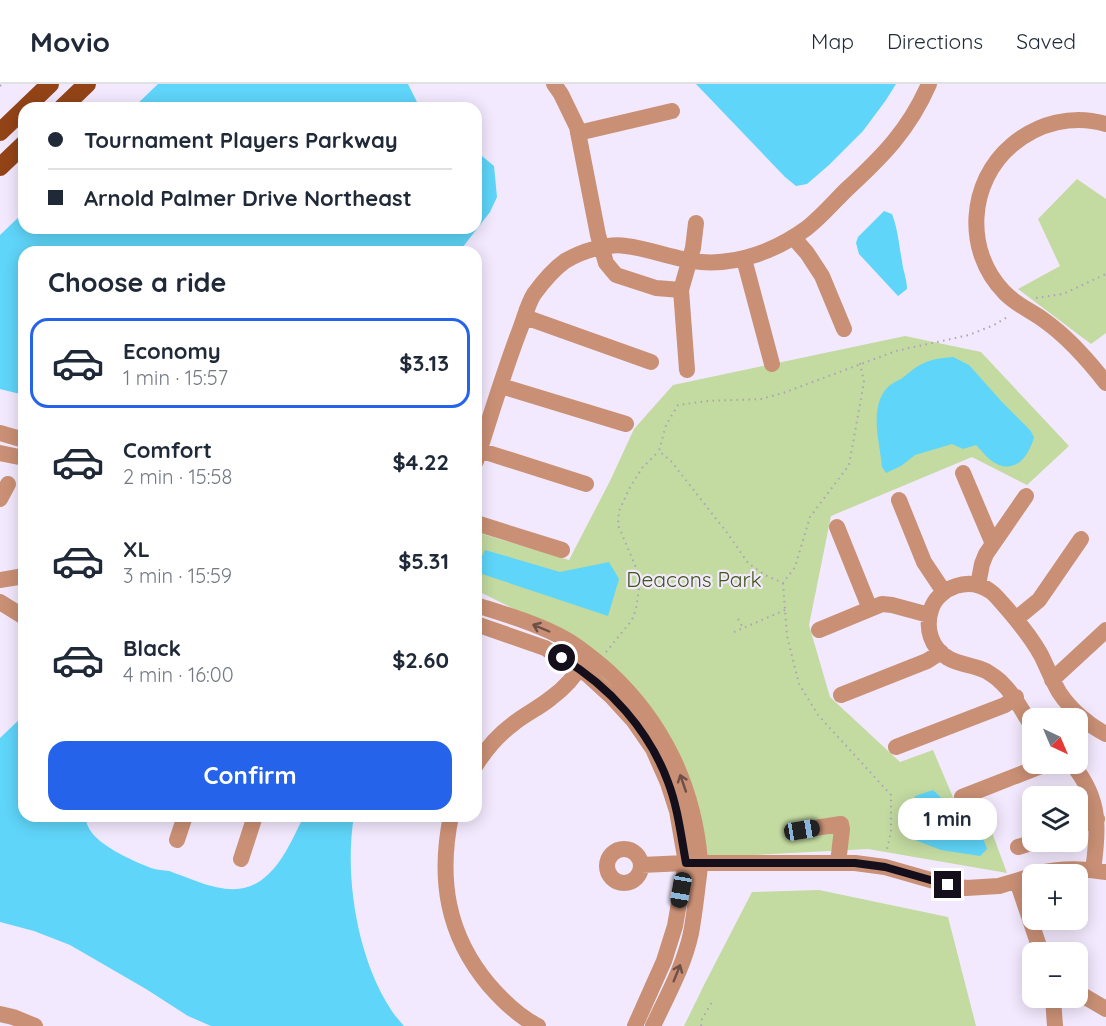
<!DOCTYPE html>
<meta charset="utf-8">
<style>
:root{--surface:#fff;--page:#f6f6f7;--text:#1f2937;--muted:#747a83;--line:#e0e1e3;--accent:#2563eb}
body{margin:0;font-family:Quicksand,sans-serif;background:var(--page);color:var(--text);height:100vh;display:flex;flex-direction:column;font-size:22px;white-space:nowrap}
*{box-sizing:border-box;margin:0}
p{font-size:20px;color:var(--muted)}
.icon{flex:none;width:33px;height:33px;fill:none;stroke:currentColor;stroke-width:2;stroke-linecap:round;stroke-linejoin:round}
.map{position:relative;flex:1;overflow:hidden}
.details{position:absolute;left:18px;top:162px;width:464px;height:576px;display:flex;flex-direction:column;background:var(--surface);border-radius:18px;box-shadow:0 3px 15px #0003}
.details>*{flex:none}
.top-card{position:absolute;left:18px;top:18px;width:464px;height:132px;border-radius:18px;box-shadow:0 3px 15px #0003;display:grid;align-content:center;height:132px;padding:0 30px;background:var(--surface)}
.needle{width:39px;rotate:136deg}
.tools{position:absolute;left:1022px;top:624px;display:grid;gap:12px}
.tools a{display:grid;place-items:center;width:66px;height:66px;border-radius:12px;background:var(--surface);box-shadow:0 3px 15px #0003;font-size:30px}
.end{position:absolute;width:27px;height:27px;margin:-14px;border:8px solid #150f1b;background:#fff;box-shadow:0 0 0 3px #fff}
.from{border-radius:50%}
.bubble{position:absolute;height:42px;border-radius:18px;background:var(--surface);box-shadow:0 3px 15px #0003;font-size:20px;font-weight:800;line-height:42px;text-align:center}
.car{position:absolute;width:18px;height:36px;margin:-18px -9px;border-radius:8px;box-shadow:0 0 4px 2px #0007;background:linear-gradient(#222 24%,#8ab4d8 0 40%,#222 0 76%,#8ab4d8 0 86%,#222 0)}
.top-card b{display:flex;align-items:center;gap:21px;height:57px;font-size:22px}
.top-card b+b{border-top:2px solid var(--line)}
.top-card i{width:15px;height:15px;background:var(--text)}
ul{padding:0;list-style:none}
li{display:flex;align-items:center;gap:18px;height:90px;margin:0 12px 9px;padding:0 18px;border:3px solid transparent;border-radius:18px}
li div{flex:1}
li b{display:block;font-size:22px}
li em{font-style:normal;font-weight:800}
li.current{border-color:var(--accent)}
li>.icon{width:54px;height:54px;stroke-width:1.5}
h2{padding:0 30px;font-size:27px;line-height:72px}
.primary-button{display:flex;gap:12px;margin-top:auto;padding:12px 30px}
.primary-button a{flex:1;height:69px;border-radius:18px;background:var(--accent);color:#fff;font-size:24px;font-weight:800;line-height:69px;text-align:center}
header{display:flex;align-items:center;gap:36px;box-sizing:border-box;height:84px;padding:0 30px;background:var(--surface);border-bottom:2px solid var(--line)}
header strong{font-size:28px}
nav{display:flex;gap:33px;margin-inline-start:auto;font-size:21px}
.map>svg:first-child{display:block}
.green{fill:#c3daa1}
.water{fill:#5fd5f9}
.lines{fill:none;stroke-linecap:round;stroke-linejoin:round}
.path{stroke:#aca3b6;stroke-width:2;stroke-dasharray:1.5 4.5;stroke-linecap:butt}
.minor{stroke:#c99075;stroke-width:16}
.major{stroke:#934417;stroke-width:18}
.oneway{stroke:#6f5048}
.route{stroke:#150f1b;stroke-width:8}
.labels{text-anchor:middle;stroke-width:4.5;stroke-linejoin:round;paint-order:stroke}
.park-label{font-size:21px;fill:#42561a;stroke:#f3e9fe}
</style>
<header>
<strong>Movio</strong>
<nav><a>Map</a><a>Directions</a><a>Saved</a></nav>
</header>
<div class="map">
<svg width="1106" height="942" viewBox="0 0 1106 942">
<rect width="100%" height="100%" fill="#f3e9fe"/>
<path class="green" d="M1077,95L1106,115V249L1091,260L1018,205L1060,182L1038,135Z
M905,252L981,268L1069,362L1027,401L972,373L831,432L809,541L830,613L900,678L933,666L958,725L983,724L1007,789L868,765L714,773L707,771L686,688L556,546L476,506V448L569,476L610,397L634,345L673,301Z
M819,806L948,833L976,942H684L704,901L752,808Z"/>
<path class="water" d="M158,0H408L420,24H133Z
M696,0H896L886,16L863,47L829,81L807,100L796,102L785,93Z
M476,67L494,82L497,113L490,128L459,168H24V311L0,305V151L24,128V144H476Z
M884,127L892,130C898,146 899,161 902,177C903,187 907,195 907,205L898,212L859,170L856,159L858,153Z
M953,273L969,281L1002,318L1030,346L1034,353C1030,369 1017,390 997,380C989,377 982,367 976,361L963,365L952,360L915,371L901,382L886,389L882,383C880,359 869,326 886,305C892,298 899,297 905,292C923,277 930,275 953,273Z
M485,466L560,488L609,478L619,495L608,532L476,488V485Z
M24,631V732H85C86,738 88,744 92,749C104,764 133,777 151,784C157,786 163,786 169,787C195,796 231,815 257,799C281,785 292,755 304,732H354C344,791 357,873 390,924C394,931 399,936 404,942H211L188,932L146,905L70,861L34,847L0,838V654Z
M933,706L983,754L987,765L980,772L941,766L907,753L915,712Z"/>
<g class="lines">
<path class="path" d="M0,2L2,0
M1036,214L1063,210L1106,190
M860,279L864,298L849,381L810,433L795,483L783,499L765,491L748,479L728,450L671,377L659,367L666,341L678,321L708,317L761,315L783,309L896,267L969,251L994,241L1009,232
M783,499L787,552L799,600L818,631L891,711V748L886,769
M738,535L743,544
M734,548L785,526
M606,568L632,536L636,525L639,504L637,486L618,441L619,427L629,405L642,384L659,367
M701,942L702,935L713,916"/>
<path class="minor" d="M554,0L561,10L577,43L598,151L606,179L616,191L656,204L681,206
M1106,40C1073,30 1038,39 1012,61C968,98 964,167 1004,208C1016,221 1032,227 1045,237C1069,254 1088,276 1106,299
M578,49L672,27
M793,153L807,169L822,192L844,245
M744,175L772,280
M525,233L651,278
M687,286L681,206L693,164L696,139
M501,302L626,340
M0,349L24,356
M479,366L586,400
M0,369L24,374
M476,377C490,334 503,290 519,248C524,236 527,221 534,210C542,199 554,185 565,177C582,167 607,159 626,162C651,165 676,176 701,178C739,181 777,166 807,144C821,133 833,119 846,106C882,73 909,46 929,0
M963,389L993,460
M0,415L8,400
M899,416L924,478L944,508
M476,439L562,466
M837,443L870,525
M0,496L24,492
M978,501L982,480L986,470L1026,412
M0,518L24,533
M476,521C504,530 539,540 565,555C581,564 595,576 609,588C663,638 694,703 700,777C700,784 699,792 698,799C696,816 694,833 691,849C684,882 667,912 653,942
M1016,535L1039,516L1081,455
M476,540L545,564L588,591L612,613L633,636L653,665L668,699L677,727L686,779L675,842L664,877L635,942
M819,546L882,520L892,521L929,531
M1052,596L1106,546
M841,611L927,577L941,568
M1032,642C1021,626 1016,612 1001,598C997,594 991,590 986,587C975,581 959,581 948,574C931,564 925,544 931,526C934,515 944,506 956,502C968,498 980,500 990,507C995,510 999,516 1003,520C1017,536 1031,553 1041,571C1047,583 1052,596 1059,608C1070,625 1088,641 1106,650
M896,663L1005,621L1016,613
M1072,680C1101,715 1099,744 1093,786
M476,681C486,665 498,651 513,640C525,630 539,624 551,614C565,604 576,591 585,576
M962,713L1046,680
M451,732C438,795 447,851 489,901C503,917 519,933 538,942
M1077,742L1097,735
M802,746L841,740L842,745L838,779
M177,756L185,732
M1018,763L1034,758
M607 782a17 17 0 1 1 34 0a17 17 0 1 1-34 0Z
M241,775L255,732
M641,781L686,779H855L885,783L948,801L966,804L999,802L1032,792
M1036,790C1059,784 1082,784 1106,788
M1017,797L1041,868
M1077,908L1106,925
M1053,914L1055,942
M0,930L13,933L35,942"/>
<path class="major" d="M25,24L50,0
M62,24L87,0
M0,48L24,25
M0,83L24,60"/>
</g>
<defs><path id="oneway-shaft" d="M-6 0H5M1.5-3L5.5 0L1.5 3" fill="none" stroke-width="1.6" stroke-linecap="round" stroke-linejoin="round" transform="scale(1.5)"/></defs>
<g class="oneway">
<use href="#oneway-shaft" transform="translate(541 544) rotate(-157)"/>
<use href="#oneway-shaft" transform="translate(683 699) rotate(-109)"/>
<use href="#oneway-shaft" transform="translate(677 889) rotate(-68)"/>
</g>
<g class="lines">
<path class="route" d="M562,574C609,602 649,646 668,698C678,724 681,752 686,779H855L885,783L948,801"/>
</g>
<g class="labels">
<g class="park-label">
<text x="694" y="503">Deacons Park</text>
</g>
</g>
</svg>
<div class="tools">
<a><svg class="needle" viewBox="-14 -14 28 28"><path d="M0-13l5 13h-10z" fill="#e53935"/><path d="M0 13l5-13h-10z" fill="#747a83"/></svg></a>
<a><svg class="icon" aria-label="layers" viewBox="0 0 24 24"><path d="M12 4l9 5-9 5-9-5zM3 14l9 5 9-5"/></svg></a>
<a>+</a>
<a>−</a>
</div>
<i class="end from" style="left:562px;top:574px"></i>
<i class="end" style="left:948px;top:801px"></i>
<div class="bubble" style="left:898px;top:714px;width:99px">1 min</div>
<i class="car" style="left:802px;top:746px;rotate:81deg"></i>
<i class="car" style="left:681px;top:806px;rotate:190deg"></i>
<div class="top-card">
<b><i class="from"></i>Tournament Players Parkway</b>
<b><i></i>Arnold Palmer Drive Northeast</b>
</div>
<section class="details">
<h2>Choose a ride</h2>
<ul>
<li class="current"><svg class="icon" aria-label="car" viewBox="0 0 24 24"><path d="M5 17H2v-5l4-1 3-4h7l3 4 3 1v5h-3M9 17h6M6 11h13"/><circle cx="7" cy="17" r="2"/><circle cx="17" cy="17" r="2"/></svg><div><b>Economy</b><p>1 min · 15:57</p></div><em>$3.13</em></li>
<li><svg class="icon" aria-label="car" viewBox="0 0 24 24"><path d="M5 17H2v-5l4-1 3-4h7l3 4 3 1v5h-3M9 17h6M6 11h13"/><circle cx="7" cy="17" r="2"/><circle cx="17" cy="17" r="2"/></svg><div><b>Comfort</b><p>2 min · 15:58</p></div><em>$4.22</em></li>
<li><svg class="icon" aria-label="car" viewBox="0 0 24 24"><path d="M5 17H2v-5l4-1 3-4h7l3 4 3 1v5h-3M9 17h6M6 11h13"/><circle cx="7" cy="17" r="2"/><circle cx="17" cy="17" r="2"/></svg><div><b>XL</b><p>3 min · 15:59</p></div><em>$5.31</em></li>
<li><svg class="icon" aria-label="car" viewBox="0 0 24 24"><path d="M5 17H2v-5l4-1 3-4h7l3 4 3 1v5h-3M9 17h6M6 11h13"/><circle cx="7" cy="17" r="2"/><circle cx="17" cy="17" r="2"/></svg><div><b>Black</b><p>4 min · 16:00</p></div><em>$2.60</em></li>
</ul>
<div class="primary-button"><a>Confirm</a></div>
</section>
</div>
